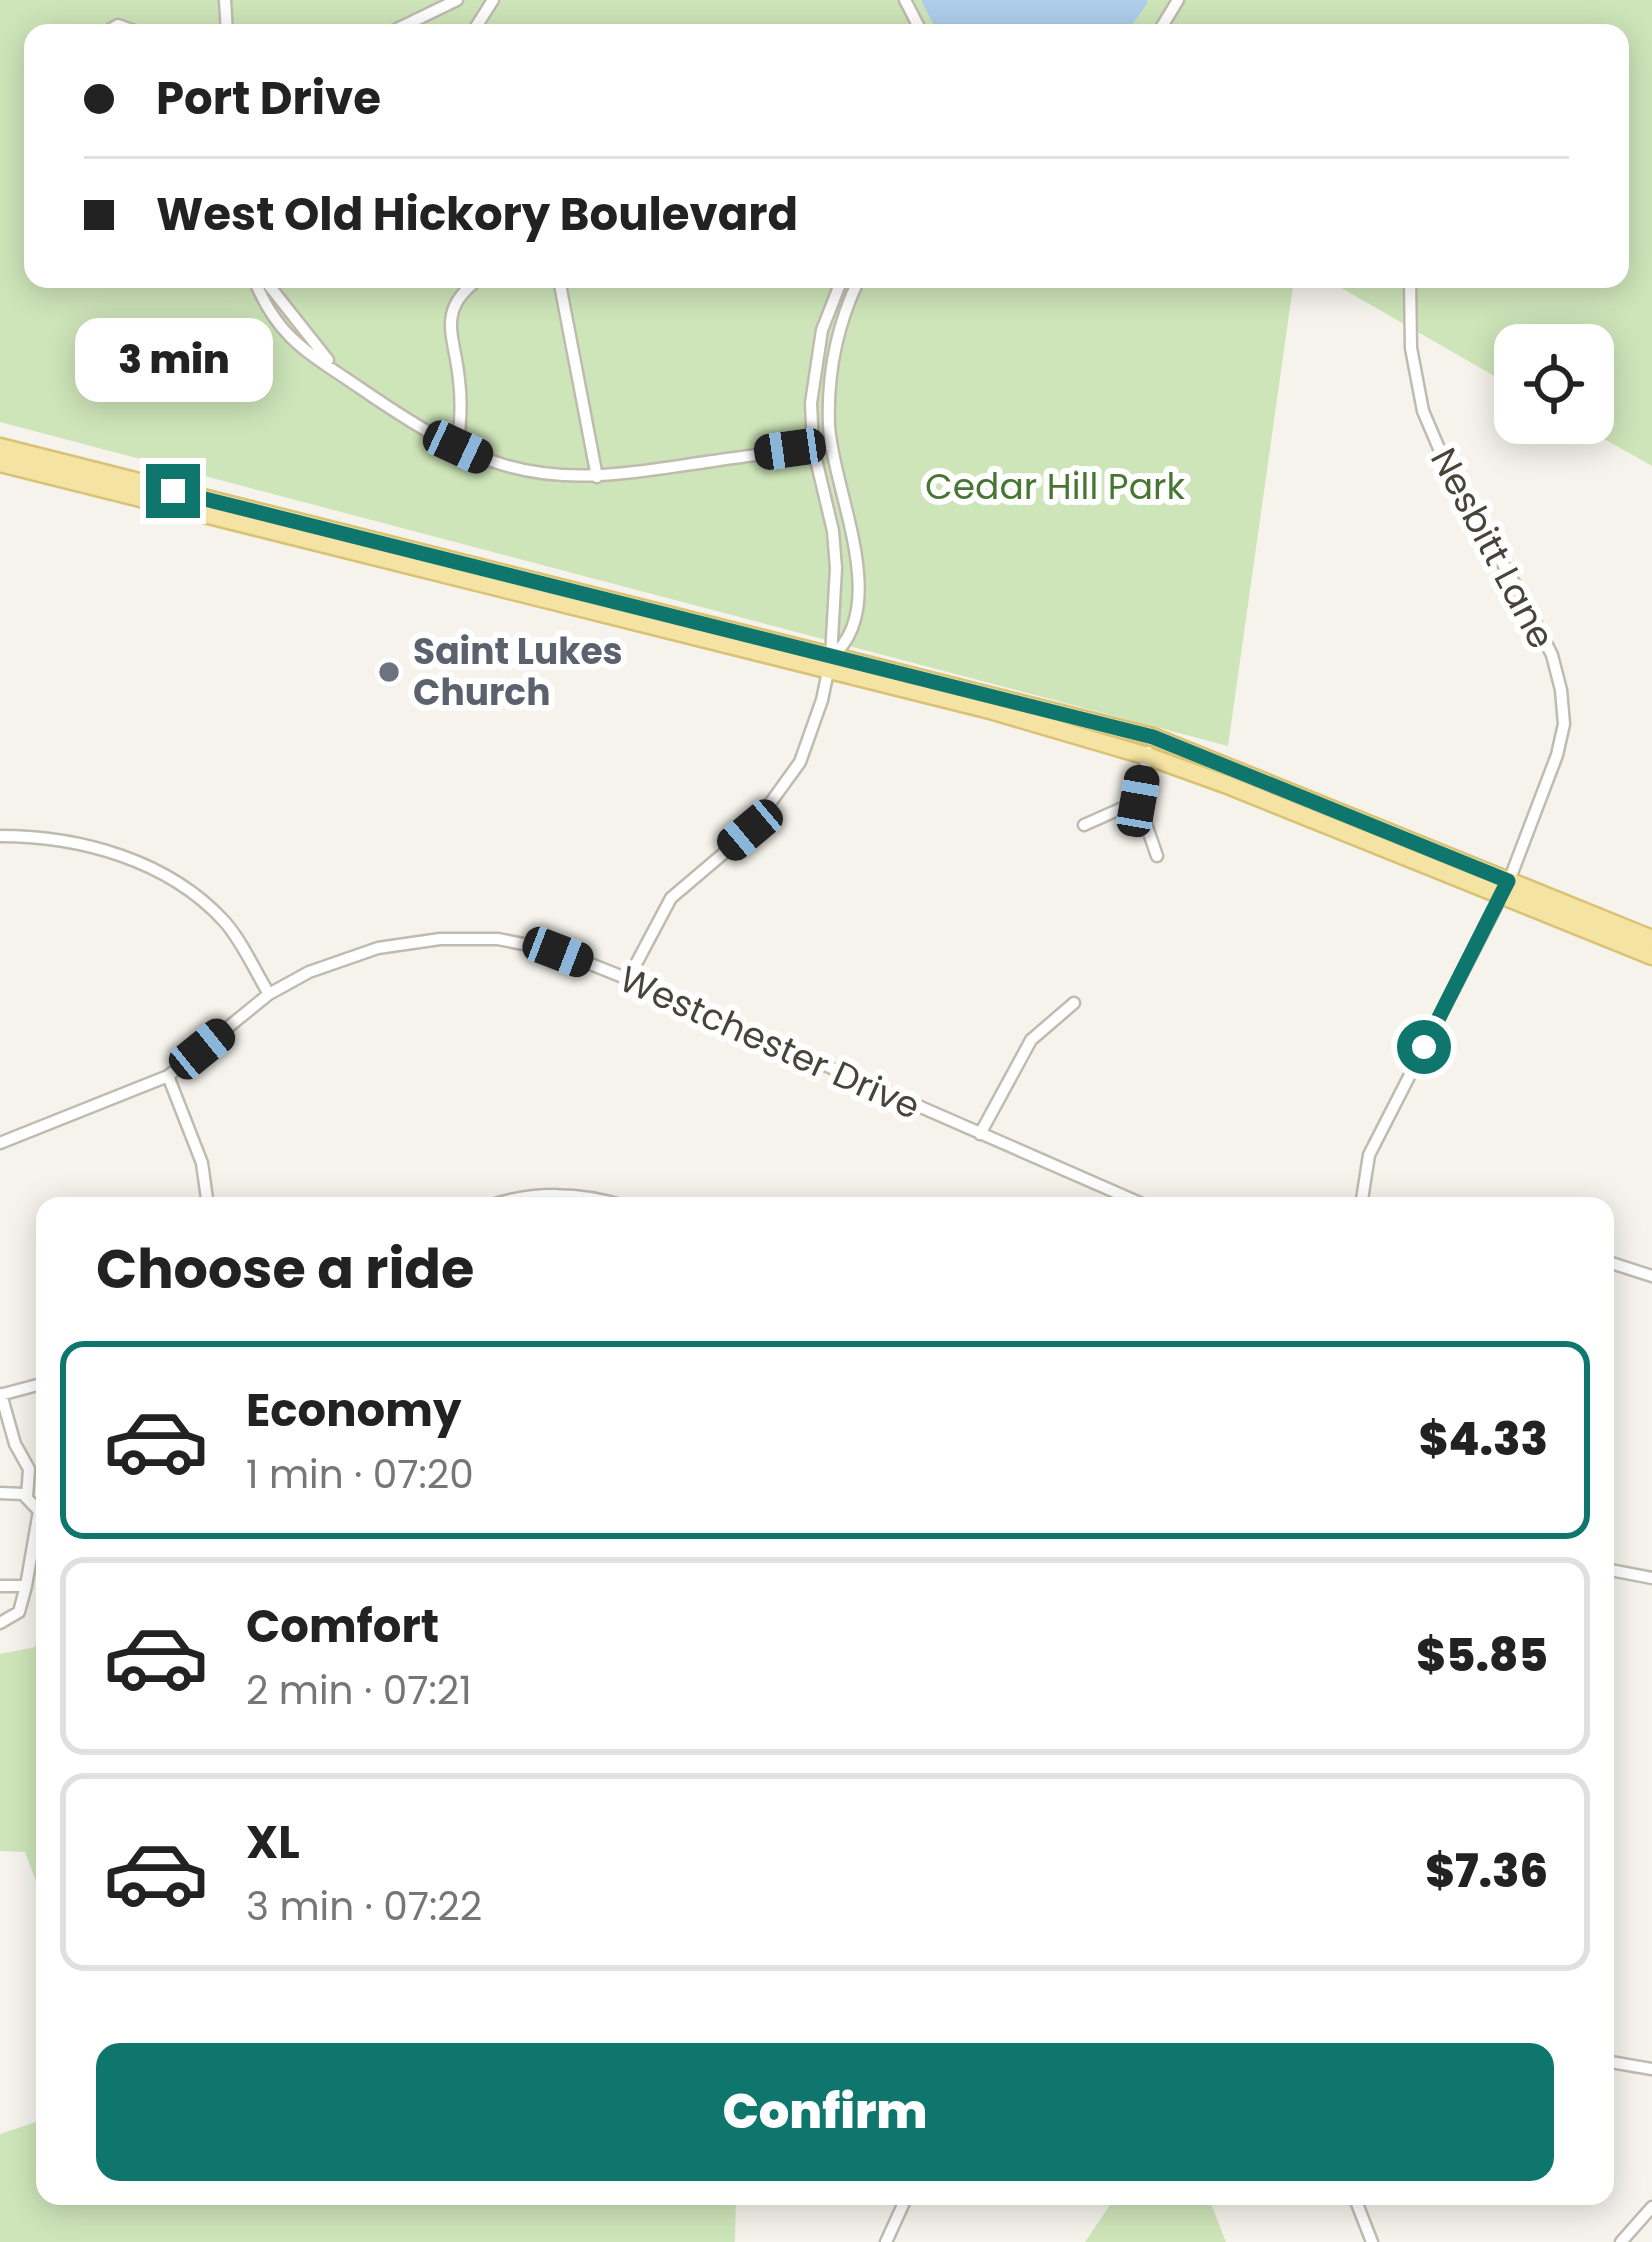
<!DOCTYPE html>
<meta charset="utf-8">
<style>
:root{--surface:#fff;--page:#f6f6f6;--text:#222;--muted:#767676;--line:#e0e0e0;--accent:#0f766e}
body{margin:0;font-family:Poppins,sans-serif;background:var(--page);color:var(--text);height:100vh;display:flex;flex-direction:column;font-size:45px;white-space:nowrap}
*{box-sizing:border-box;margin:0}
p{font-size:39px;color:var(--muted)}
.icon{flex:none;width:66px;height:66px;fill:none;stroke:currentColor;stroke-width:2;stroke-linecap:round;stroke-linejoin:round}
.map{position:relative;flex:1;overflow:hidden}
.drawer{position:absolute;left:36px;top:1197px;width:1578px;height:1008px;display:flex;flex-direction:column;background:var(--surface);border-radius:24px;box-shadow:0 6px 30px #0003}
.drawer>*{flex:none}
.guide{position:absolute;left:24px;top:24px;width:1605px;height:264px;border-radius:24px;box-shadow:0 6px 30px #0003;display:grid;align-content:center;height:264px;padding:0 60px;background:var(--surface)}
.tools{position:absolute;left:1494px;top:324px;display:grid;gap:24px}
.tools a{display:grid;place-items:center;width:120px;height:120px;border-radius:24px;background:var(--surface);box-shadow:0 6px 30px #0003;font-size:60px}
.end{position:absolute;width:54px;height:54px;margin:-27px;border:15px solid #0f766e;background:#fff;box-shadow:0 0 0 6px #fff}
.from{border-radius:50%}
.bubble{position:absolute;height:84px;border-radius:24px;background:var(--surface);box-shadow:0 6px 30px #0003;font-size:39px;font-weight:800;line-height:84px;text-align:center}
.car{position:absolute;width:36px;height:72px;margin:-36px -18px;border-radius:15px;box-shadow:0 0 9px 3px #0007;background:linear-gradient(#222 24%,#8ab4d8 0 40%,#222 0 76%,#8ab4d8 0 86%,#222 0)}
.guide b{display:flex;align-items:center;gap:42px;height:114px;font-size:45px}
.guide b+b{border-top:3px solid var(--line)}
.guide i{width:30px;height:30px;background:var(--text)}
ul{padding:0;list-style:none}
li{display:flex;align-items:center;gap:36px;height:198px;margin:0 24px 18px;padding:0 36px;border:6px solid var(--line);border-radius:24px}
li div{flex:1}
li b{display:block;font-size:45px}
li em{font-style:normal;font-weight:800}
li.selected{border-color:var(--accent)}
li>.icon{width:108px;height:108px;stroke-width:1.5}
h2{padding:0 60px;font-size:54px;line-height:144px}
.action{display:flex;gap:24px;margin-top:auto;padding:24px 60px}
.action a{flex:1;height:138px;border-radius:24px;background:var(--accent);color:#fff;font-size:48px;font-weight:800;line-height:138px;text-align:center}
.map>svg:first-child{display:block}
.green{fill:#cee5b9}
.water{fill:#afceeb}
.lines{fill:none;stroke-linecap:round;stroke-linejoin:round}
.street-casing{stroke:#bfbbaf;stroke-width:15}
.primary-casing{stroke:#dac275;stroke-width:21}
.street{stroke:#fff;stroke-width:10}
.primary{stroke:#f5e3a4;stroke-width:16}
.route{stroke:#0f766e;stroke-width:15}
.worship-dot{fill:#6b7280;stroke:#fff;stroke-width:4.5}
.labels{text-anchor:middle;stroke-width:12;stroke-linejoin:round;paint-order:stroke}
.park-label{font-size:36px;fill:#477632;stroke:#fff}
.street-label{font-size:36px;fill:#48443a;stroke:#fff}
.worship-label{font-size:36px;font-weight:bold;fill:#5b616d;stroke:#fff;text-anchor:start}
</style>
<div class="map">
<svg width="1652" height="2242" viewBox="0 0 1652 2242">
<rect width="100%" height="100%" fill="#f5f3ec"/>
<path class="green" d="M0,0H1652V466L1576,423H1593V345H1515V388L1326,279H1620V33H33V279H1294L1228,746L0,422Z
M45,1590V1905L25,1852L0,1851V1654L35,1647Z
M45,2119V2196H736L735,2242H0V2134Z
M1116,2196H1208L1226,2242H1085Z"/>
<path class="water" d="M921,0H1147V4L1126,33H938Z"/>
<g class="lines">
<g class="street-casing">
<path id="street" d="M225,0L227,33
M905,0L922,33
M104,33L118,25L140,33
M389,33L457,0
M472,33L493,0
M1158,33L1178,0
M254,279C278,339 309,353 360,388C404,418 452,450 504,465C575,486 642,471 713,461C752,455 792,451 831,444
M264,279L328,360
M559,279L597,477
M458,447C460,424 462,402 459,380C455,336 435,311 479,279
M831,657C893,607 832,489 829,425C827,373 837,325 859,279
M1148,752L1138,801L1157,856
M1084,825L1138,801
M0,836C80,836 168,860 224,921C242,941 255,971 269,994
M628,979L671,898L750,831L800,762L822,700L831,657L836,568L833,531L813,447L811,403L822,330L842,279
M168,1076L202,1163L208,1206
M980,1134L1031,1040L1074,1003
M0,1143L168,1076L269,994L309,972L378,948L440,939H498L558,951L628,979L1147,1206
M489,1206C532,1191 581,1192 624,1206
M1361,1206L1369,1155L1509,881L1557,755L1564,724L1561,690L1552,655L1523,598L1449,472L1423,411L1411,348L1410,279
M1605,1261L1652,1276
M1,1394L15,1444L29,1469L27,1497
M0,1395L45,1383
M0,1493L23,1494L39,1511L26,1586
M1605,1569L1652,1578
M0,1586H26L19,1612L0,1623
M1605,2061L1652,2069
M1354,2196L1372,2242
M886,2242L907,2196
M1621,2242L1652,2207"/>
</g>
<g class="primary-casing">
<path id="primary" d="M0,447L1153,737L1652,939
M0,463L990,710L1147,756L1225,784L1652,956"/>
</g>
<use href="#street" class="street"/>
<use href="#primary" class="primary"/>
</g>
<g class="lines">
<path class="route" d="M173,491L1153,737L1508,881L1424,1047"/>
</g>
<circle class="worship-dot" cx="389" cy="672" r="12"/>
<g class="labels">
<g class="park-label">
<text x="1055" y="499">Cedar Hill Park</text>
</g>
<g class="street-label">
<text transform="translate(1493 548) rotate(62)" y="13">Nesbitt Lane</text>
<text transform="translate(770 1042) rotate(24)" y="13">Westchester Drive</text>
</g>
<g class="worship-label">
<text x="413" y="664">Saint Lukes<tspan x="413" dy="41">Church</tspan></text>
</g>
</g>
</svg>
<div class="tools">
<a><svg class="icon" aria-label="locate" viewBox="0 0 24 24"><circle cx="12" cy="12" r="6"/><path d="M12 2v4M12 18v4M2 12h4M18 12h4"/></svg></a>
</div>
<i class="end from" style="left:1424px;top:1047px"></i>
<i class="end" style="left:173px;top:491px"></i>
<div class="bubble" style="left:75px;top:318px;width:198px">3 min</div>
<i class="car" style="left:458px;top:447px;rotate:115deg"></i>
<i class="car" style="left:790px;top:449px;rotate:262deg"></i>
<i class="car" style="left:1138px;top:801px;rotate:10deg"></i>
<i class="car" style="left:750px;top:830px;rotate:230deg"></i>
<i class="car" style="left:558px;top:952px;rotate:111deg"></i>
<i class="car" style="left:202px;top:1049px;rotate:51deg"></i>
<div class="guide">
<b><i class="from"></i>Port Drive</b>
<b><i></i>West Old Hickory Boulevard</b>
</div>
<section class="drawer">
<h2>Choose a ride</h2>
<ul>
<li class="selected"><svg class="icon" aria-label="car" viewBox="0 0 24 24"><path d="M5 17H2v-5l4-1 3-4h7l3 4 3 1v5h-3M9 17h6M6 11h13"/><circle cx="7" cy="17" r="2"/><circle cx="17" cy="17" r="2"/></svg><div><b>Economy</b><p>1 min · 07:20</p></div><em>$4.33</em></li>
<li><svg class="icon" aria-label="car" viewBox="0 0 24 24"><path d="M5 17H2v-5l4-1 3-4h7l3 4 3 1v5h-3M9 17h6M6 11h13"/><circle cx="7" cy="17" r="2"/><circle cx="17" cy="17" r="2"/></svg><div><b>Comfort</b><p>2 min · 07:21</p></div><em>$5.85</em></li>
<li><svg class="icon" aria-label="car" viewBox="0 0 24 24"><path d="M5 17H2v-5l4-1 3-4h7l3 4 3 1v5h-3M9 17h6M6 11h13"/><circle cx="7" cy="17" r="2"/><circle cx="17" cy="17" r="2"/></svg><div><b>XL</b><p>3 min · 07:22</p></div><em>$7.36</em></li>
</ul>
<div class="action"><a>Confirm</a></div>
</section>
</div>
